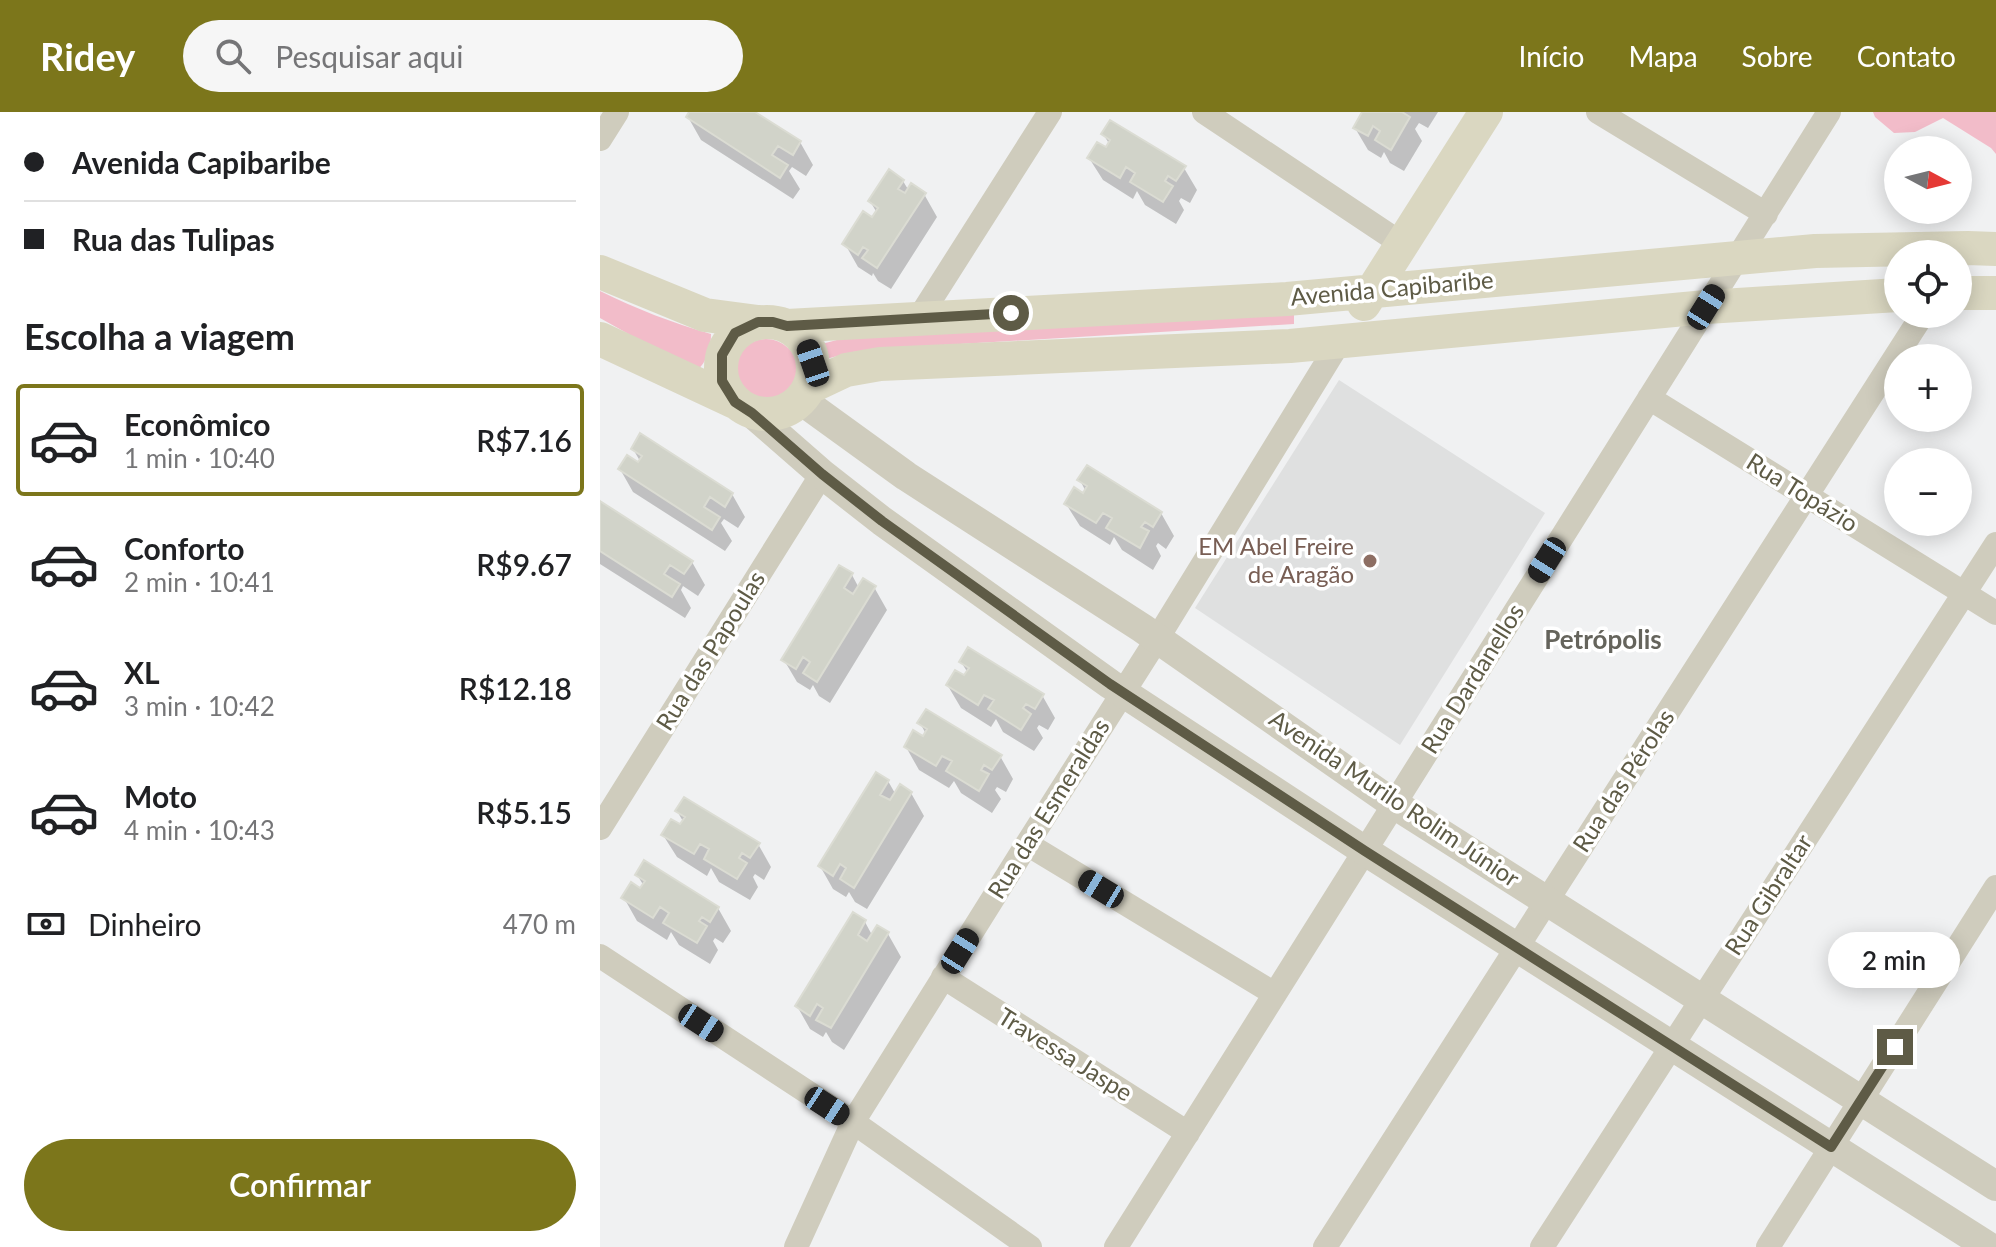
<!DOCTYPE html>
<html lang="pt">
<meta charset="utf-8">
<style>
:root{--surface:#fff;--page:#f6f6f6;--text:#202124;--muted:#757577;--line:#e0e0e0;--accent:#7c761b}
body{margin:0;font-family:Lato,sans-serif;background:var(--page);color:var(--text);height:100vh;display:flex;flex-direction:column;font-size:30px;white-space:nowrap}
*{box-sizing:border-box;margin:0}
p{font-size:26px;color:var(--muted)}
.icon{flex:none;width:44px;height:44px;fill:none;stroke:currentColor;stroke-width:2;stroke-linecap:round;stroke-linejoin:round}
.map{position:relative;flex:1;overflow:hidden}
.panel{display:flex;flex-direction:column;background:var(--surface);width:600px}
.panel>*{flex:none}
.banner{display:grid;align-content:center;height:176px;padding:0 24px;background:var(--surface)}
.needle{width:52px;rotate:97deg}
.controls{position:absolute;left:1284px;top:24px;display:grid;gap:16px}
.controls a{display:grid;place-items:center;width:88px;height:88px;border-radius:50%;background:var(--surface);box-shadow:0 4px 20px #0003;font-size:40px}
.end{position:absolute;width:36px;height:36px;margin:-18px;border:10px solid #5e5b46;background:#fff;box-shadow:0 0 0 4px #fff}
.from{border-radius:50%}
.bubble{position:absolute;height:56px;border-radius:28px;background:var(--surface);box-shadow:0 4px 20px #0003;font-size:26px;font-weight:600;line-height:56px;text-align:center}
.car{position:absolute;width:24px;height:48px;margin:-24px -12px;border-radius:10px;box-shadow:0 0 6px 2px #0007;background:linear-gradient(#222 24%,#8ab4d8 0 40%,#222 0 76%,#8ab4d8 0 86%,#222 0)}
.banner b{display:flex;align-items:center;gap:28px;height:76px;font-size:30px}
.banner b+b{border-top:2px solid var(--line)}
.banner i{width:20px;height:20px;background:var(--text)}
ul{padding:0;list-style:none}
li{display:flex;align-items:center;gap:24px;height:112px;margin:0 16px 12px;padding:0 8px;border:4px solid transparent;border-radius:8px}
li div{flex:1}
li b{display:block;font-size:30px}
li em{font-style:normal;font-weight:600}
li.on{border-color:var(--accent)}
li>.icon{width:72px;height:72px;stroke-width:1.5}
h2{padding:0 24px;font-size:36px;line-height:96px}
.pay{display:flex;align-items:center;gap:20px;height:88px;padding:0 24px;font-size:30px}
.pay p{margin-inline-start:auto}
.button{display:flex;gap:16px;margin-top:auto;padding:16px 24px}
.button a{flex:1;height:92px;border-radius:48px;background:var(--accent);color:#fff;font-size:32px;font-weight:600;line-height:92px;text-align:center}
header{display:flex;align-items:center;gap:48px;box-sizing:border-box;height:112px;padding:0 40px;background:var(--accent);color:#fff}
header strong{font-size:38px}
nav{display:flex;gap:44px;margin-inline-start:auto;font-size:28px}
.search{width:560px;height:72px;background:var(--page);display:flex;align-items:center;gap:20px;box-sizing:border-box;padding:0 28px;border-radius:44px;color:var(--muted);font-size:30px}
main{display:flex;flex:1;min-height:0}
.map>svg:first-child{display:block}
.education{fill:#dfe0e0}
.green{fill:#f2bcc9}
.shadow{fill:#0003}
.building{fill:#d1d3c9;stroke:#dbdcd3;stroke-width:2}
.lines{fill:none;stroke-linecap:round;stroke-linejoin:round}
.minor{stroke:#cfccbd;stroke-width:24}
.tertiary{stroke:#cfccbd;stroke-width:30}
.secondary{stroke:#dad7c1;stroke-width:34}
.route{stroke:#5e5b46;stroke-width:10}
.education-dot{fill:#8d6e63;stroke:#fff;stroke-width:3}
.labels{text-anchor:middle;stroke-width:7;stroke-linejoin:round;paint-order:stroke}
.street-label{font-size:24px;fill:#5e5b46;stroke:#fff}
.education-label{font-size:24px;fill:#785e54;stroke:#fff;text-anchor:end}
.neighbourhood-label{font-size:26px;font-weight:bold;fill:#65645c;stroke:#fff}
</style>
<header>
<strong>Ridey</strong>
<div class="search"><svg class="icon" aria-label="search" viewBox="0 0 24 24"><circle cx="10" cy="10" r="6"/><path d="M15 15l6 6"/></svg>Pesquisar aqui</div>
<nav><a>Início</a><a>Mapa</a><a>Sobre</a><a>Contato</a></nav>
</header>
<main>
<section class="panel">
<div class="banner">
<b><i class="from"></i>Avenida Capibaribe</b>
<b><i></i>Rua das Tulipas</b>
</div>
<h2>Escolha a viagem</h2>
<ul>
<li class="on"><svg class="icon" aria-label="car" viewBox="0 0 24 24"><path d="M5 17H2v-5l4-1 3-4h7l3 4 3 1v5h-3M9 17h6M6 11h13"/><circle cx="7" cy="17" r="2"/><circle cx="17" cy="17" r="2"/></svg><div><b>Econômico</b><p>1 min · 10:40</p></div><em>R$7.16</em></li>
<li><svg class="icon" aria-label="car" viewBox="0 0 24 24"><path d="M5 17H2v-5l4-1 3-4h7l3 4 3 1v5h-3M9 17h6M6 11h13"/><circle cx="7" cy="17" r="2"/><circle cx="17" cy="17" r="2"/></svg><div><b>Conforto</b><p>2 min · 10:41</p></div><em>R$9.67</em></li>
<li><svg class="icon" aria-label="car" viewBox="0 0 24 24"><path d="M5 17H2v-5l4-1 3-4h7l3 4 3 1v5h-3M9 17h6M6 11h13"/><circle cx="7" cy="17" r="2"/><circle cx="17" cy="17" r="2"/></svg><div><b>XL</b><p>3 min · 10:42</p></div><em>R$12.18</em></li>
<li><svg class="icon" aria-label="car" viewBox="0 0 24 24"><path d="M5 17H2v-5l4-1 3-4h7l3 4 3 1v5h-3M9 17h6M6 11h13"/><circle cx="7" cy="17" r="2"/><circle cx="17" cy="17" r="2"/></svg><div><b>Moto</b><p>4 min · 10:43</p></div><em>R$5.15</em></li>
</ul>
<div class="pay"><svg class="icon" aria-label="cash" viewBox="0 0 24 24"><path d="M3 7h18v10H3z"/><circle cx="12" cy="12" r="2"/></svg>Dinheiro<p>470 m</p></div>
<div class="button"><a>Confirmar</a></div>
</section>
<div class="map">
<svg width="1396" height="1135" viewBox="0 0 1396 1135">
<rect width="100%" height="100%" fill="#f0f1f2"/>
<path class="education" d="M739,268L945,401L800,633L595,496Z"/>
<path class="green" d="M1273,0H1396V42L1391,36L1343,6L1315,20L1294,21L1275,5Z
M0,179C36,197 73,211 111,222C111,238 107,249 96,260L0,206Z
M694,194V212L311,235L253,240L222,248L218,233L252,224Z
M134 259a32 32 0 1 1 64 0a32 32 0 1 1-64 0Z"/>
<path class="shadow" d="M91,0H152L200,30L213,53L206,64L192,55L189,59L200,77L193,87L101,28L88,5Z
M764,0H838L828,16L819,11L815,17L822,29L804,59L790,51L784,40L781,46L768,38L755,16Z
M503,22L584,56L597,78L590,91L581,86L579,89L584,98L576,112L545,93L537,79L533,87L503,68L489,46L507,38L510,33Z
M303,69L309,79L324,82L337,105L291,177L278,169L273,161L272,164L258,155L245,132L273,108L277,101L270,89Z
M33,337L132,382L145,405L138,416L124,407L121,411L132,429L125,439L33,380L20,357L38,353L40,349Z
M480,368L561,401L574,424L566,437L558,431L556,434L561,444L553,458L522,438L514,425L510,433L480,414L466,392L484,384L486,380Z
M0,392L92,450L105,473L98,484L83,474L81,478L91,496L85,506L0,452Z
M252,463L259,476L274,475L287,498L230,591L219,584L213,573L210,578L197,570L184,548Z
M361,550L442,583L455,606L448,618L439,613L437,616L443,626L434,639L403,620L396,607L391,615L361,596L348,574L365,566L368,561Z
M320,611L400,644L413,667L406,680L397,675L395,678L401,687L392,701L361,681L354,669L349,676L319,658L306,635L323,627L326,622Z
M288,669L296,683L311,681L324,704L267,797L255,790L249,780L246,785L233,777L220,754Z
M77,699L158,732L171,755L164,768L155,762L153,765L158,775L150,788L119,770L111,756L107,764L77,745L63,723L81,715L84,711Z
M37,763L118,796L131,819L123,831L115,826L113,829L118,838L110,852L79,833L71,820L67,828L37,809L24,786L41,779L44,774Z
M265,810L272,823L277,815L288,822L301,845L244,938L232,930L226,920L223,925L210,917L197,894Z"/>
<path class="building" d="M89,0H155L201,29L193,43L178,34L172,43L188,53L180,66L86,5Z
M762,0H802L810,5L791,38L775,28L780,19L773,14L768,24L753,16Z
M510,8L586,54L576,69L568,64L565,69L573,74L563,90L530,70L535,61L526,55L520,66L487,46L497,30L506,35L510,28L501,22Z
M289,57L304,68L298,77L305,81L311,71L326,81L277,156L262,146L268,138L263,135L258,143L242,132L263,99L272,105L278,96L268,89Z
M40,321L133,381L125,395L110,385L104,395L120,405L112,418L18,357L27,343L38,350L42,344L31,337Z
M487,353L562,400L553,415L545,410L541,415L549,419L540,436L506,416L512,406L503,401L496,411L464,392L474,375L483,381L487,374L477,368Z
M0,389L93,449L84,462L70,453L64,462L80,472L72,485L0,439Z
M239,453L253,461L244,476L253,482L263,466L276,474L217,570L203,561L210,550L203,545L196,557L181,548Z
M368,535L444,582L435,597L426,592L423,596L431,602L421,618L388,597L394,588L384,583L378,593L346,573L355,558L364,563L369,556L359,550Z
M326,597L402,643L392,658L384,653L381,658L389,662L379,679L346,659L352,649L342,644L336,654L304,635L313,618L323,624L327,617L317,611Z
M276,660L289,668L280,683L290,688L300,672L312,680L254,776L240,767L246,756L240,752L233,764L218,754Z
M84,685L160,731L150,746L142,741L139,746L147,751L137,767L104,747L109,737L100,732L94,742L61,723L71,707L80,712L85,705L75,699Z
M44,748L119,795L110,810L102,805L99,809L107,814L97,831L63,811L69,801L60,795L53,806L21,786L31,770L40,776L45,769L35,763Z
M253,800L266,808L258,823L267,829L277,813L289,820L231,916L216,908L223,896L217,892L210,904L195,894Z"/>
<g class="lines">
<path class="minor" d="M604,0L802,132
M998,0L1166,102
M0,27L17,0
M319,206L450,0
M1049,286L1396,501
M0,716L222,362
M427,732L675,882
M0,844L253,1010L430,1135
M343,865L588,1021
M196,1135L253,1010L427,732L557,527L740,229
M516,1135L1229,0
M725,1135L1323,202
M942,1135L1396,432
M1168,1135L1396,775"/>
<path class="tertiary" d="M201,288L306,364L542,516L794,692L1396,1074
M152,301L222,362L282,409L510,572L765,739L1389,1135"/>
<path class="secondary" d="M0,160L105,203L158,210
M1358,181H1396
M764,192L886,0
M121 256a46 46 0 1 1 92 0a46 46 0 1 1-92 0Z
M187,214L687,187L1215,139L1368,136L1396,137
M0,227L135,290
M210,275L246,258L280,252L690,234L1106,195L1298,183"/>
</g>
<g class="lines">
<path class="route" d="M411,201L187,214L173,210H158L135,221L122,243V269L135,290L152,301L222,362L282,409L510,572L765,739L1231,1035L1295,935"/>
</g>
<circle class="education-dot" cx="770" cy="449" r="8"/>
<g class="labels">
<g class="street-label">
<text transform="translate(792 177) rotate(-5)" y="8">Avenida Capibaribe</text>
<text transform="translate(1202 381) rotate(32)" y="8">Rua Topázio</text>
<text transform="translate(111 539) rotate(-58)" y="8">Rua das Papoulas</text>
<text transform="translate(873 567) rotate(-58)" y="8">Rua Dardanellos</text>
<text transform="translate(1024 669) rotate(-57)" y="8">Rua das Pérolas</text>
<text transform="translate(794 687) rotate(34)" y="8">Avenida Murilo Rolim Júnior</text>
<text transform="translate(449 697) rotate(-58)" y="8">Rua das Esmeraldas</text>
<text transform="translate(1169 783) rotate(-57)" y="8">Rua Gibraltar</text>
<text transform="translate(465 943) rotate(32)" y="8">Travessa Jaspe</text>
</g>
<g class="education-label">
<text x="754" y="443">EM Abel Freire<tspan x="754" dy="28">de Aragão</tspan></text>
</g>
<g class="neighbourhood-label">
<text x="1003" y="537">Petrópolis</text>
</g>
</g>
</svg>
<div class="controls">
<a><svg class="needle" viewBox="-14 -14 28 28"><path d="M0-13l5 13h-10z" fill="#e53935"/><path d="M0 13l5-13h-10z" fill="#757577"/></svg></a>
<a><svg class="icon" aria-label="locate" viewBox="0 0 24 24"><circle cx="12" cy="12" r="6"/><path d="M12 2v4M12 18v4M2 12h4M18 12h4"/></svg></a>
<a>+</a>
<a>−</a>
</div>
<i class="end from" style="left:411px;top:201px"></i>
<i class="end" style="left:1295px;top:935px"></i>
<div class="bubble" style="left:1228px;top:820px;width:132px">2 min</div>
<i class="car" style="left:1106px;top:195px;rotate:32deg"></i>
<i class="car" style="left:213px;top:251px;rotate:341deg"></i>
<i class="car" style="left:947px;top:448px;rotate:212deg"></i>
<i class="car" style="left:501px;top:777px;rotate:301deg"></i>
<i class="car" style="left:360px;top:839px;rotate:32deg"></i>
<i class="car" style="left:101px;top:911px;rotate:123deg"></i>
<i class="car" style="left:227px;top:994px;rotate:123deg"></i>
</div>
</main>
